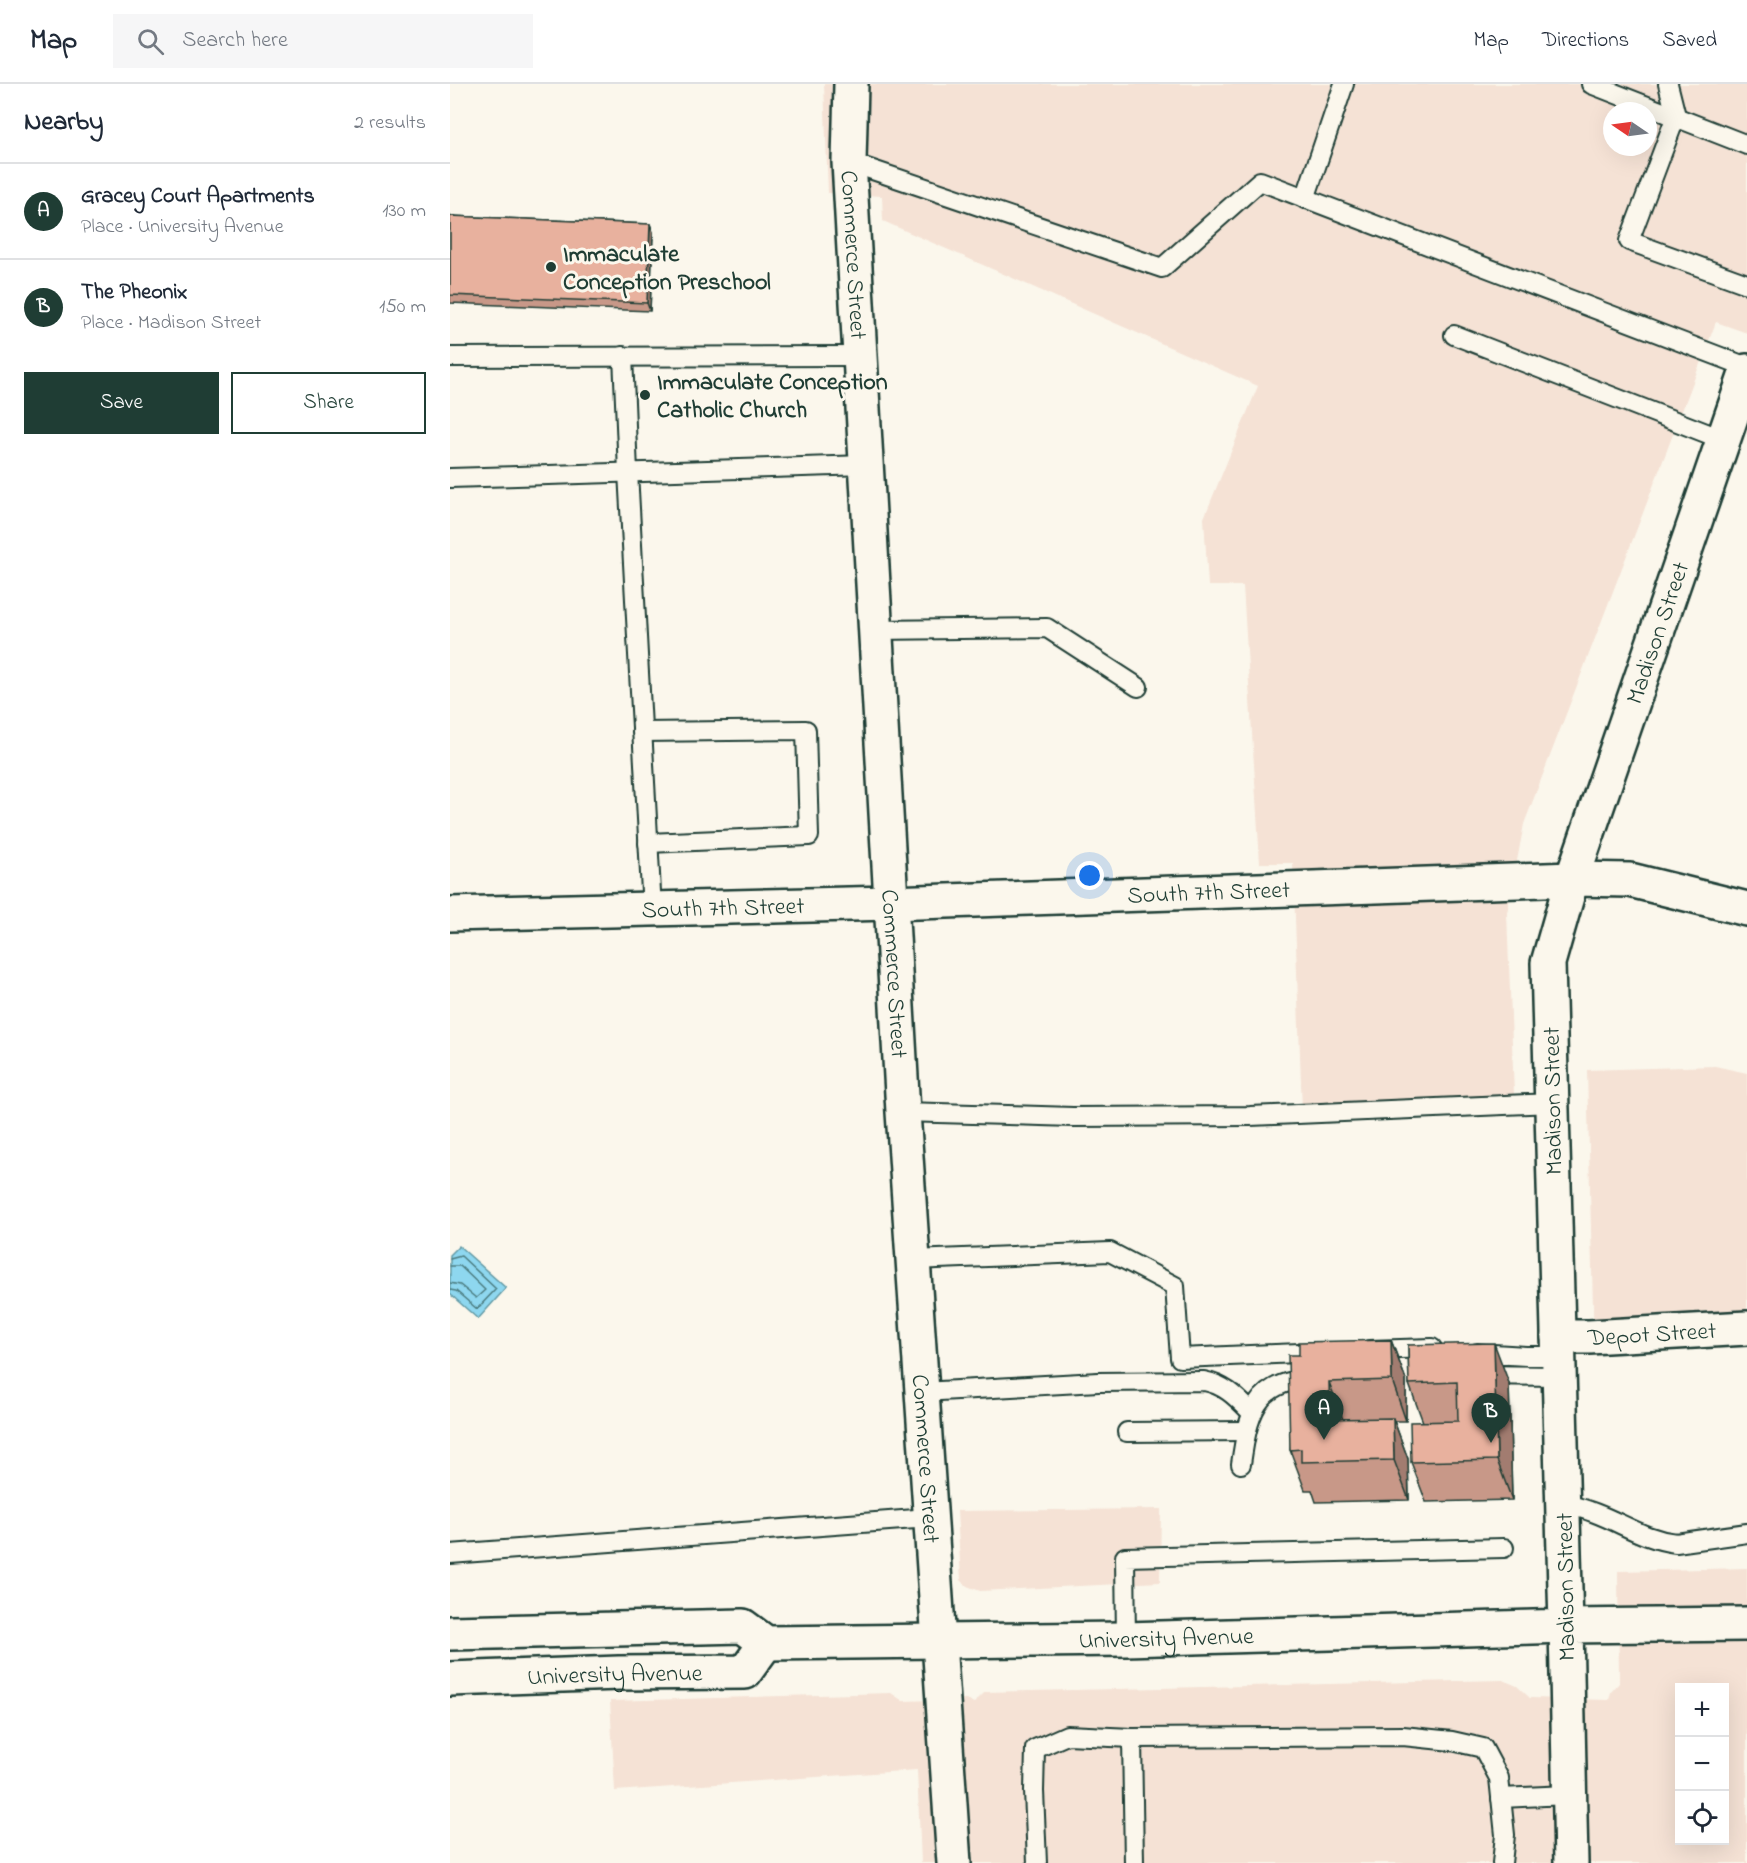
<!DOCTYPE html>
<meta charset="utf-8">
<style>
body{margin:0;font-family:"Indie Flower",sans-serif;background:#f6f6f7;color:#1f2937}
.controls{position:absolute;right:18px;bottom:18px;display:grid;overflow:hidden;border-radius:0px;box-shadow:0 6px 24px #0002}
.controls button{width:54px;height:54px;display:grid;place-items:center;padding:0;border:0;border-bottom:2px solid #e0e1e3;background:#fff;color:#1f2937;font:30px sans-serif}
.compass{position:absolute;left:1153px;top:18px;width:54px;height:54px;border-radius:50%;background:#fff;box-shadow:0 6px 24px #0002;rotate:283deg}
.you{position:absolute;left:640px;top:792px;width:21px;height:21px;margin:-15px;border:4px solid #fff;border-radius:50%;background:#1a73e8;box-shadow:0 0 0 9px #1a73e833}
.badge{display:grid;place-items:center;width:39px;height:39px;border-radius:50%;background:#1f3d34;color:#fff;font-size:20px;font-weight:700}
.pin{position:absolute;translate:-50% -50px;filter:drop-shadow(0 2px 3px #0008)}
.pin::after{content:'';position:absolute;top:32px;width:21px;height:18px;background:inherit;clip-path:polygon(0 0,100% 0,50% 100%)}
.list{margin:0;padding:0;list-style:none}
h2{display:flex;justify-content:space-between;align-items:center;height:78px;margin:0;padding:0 24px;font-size:26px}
h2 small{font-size:20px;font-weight:400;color:#747a83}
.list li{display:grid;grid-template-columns:39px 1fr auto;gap:18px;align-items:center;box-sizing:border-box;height:96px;padding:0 24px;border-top:2px solid #e0e1e3}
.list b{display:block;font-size:22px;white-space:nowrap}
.list p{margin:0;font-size:20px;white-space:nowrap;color:#747a83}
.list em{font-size:20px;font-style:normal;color:#747a83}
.actions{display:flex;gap:12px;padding:18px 24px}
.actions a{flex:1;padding:14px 0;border:2px solid #1f3d34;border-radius:0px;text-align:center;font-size:21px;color:#1f3d34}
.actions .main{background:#1f3d34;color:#fff}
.icon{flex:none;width:33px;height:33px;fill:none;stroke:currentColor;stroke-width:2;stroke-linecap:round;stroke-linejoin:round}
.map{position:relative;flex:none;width:1297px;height:1779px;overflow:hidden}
header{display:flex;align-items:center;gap:36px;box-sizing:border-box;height:84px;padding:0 30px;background:#fff;border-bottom:2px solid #e0e1e3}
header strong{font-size:28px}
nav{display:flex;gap:33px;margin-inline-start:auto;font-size:21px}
.search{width:420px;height:54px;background:#f6f6f7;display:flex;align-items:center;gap:15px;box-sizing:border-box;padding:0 21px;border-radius:0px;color:#747a83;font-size:22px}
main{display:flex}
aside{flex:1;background:#fff}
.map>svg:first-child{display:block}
</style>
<header>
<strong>Map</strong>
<div class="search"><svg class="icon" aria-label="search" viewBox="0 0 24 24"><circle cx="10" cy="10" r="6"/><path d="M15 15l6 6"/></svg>Search here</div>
<nav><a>Map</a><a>Directions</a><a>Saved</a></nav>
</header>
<main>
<aside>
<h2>Nearby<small>2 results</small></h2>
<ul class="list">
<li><span class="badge">A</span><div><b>Gracey Court Apartments</b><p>Place · University Avenue</p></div><em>130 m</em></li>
<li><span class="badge">B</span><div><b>The Pheonix</b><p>Place · Madison Street</p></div><em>150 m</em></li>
</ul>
<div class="actions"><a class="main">Save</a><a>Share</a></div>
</aside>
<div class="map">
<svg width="1297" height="1779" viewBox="0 0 1297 1779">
<rect width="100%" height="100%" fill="#fbf7ec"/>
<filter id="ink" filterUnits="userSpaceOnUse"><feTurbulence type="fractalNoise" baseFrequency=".0167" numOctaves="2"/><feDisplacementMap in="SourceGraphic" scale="12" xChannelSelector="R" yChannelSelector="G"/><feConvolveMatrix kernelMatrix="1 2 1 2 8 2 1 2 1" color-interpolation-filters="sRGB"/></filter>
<g filter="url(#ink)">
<g fill="#f5e2d5" fill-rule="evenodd">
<path d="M374,0H1297V249L1266,238L1074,740L1057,829L1064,1010L852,1026L843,779H810L793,502H758L754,434L808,302L433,137L432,112L378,109ZM1162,27H1198V63H1162Z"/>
<polygon points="1265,982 1297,989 1297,1257 1144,1264 1137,986"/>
<polygon points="711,1425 710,1498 530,1507 517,1502 511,1496 507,1427"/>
<path d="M1297,1484V1779H471L467,1686L165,1707L160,1617L441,1609L453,1617L516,1615L524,1619L535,1608L1053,1596L1067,1602L1080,1614L1159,1616L1161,1608L1169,1599L1168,1487ZM1230,1604H1274V1756H1230Z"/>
</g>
<polygon fill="#8ed7ef" stroke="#6299a4" stroke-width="1.5" points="9,1162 56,1204 28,1235 0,1210 0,1171"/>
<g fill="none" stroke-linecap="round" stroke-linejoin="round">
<g stroke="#4b7b7f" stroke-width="1.5">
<polyline points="0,1175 11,1172 46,1205 27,1225 6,1207 0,1206"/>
<polyline points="0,1182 10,1182 35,1206 26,1214 10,1201 0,1199"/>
</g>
<defs>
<g id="service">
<polyline points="1141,0 1297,61"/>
<polyline points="1218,0 1226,32 1179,157 1297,200"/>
<polyline points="399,78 712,184 810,97 1297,283"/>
<polyline points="855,115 894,0"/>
<polyline points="1004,251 1274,356"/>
<polyline points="173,272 178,388 202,826"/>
<polyline points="0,273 410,272"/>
<polyline points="0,394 416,381"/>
<polyline points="425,546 597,544 688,603"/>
<polyline points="192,648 356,646 359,752 198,759"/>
<polyline points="453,1028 623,1033 800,1032 1102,1019"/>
<polyline points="463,1176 660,1168 725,1202 730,1274 874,1268"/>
<polyline points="919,1266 982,1264"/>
<polyline points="1027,1269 1076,1272 1109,1272"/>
<polyline points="1032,1291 1109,1292"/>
<path d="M472,1308L648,1298L754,1297C775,1301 786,1313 801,1328"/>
<polyline points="677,1348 795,1347"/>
<path d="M791,1380C798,1332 804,1297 861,1295"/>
<path d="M1113,1419C1124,1422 1135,1425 1145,1429C1174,1440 1194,1455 1226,1459L1297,1449"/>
<polyline points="0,1470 479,1434"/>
<polyline points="676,1555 675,1473 1054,1464"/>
<polyline points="682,1654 684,1779"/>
<polyline points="1051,1714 1118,1711"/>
<polyline points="587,1779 584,1707 585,1665 617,1651 682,1654 953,1652 1002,1657 1033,1664 1049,1694 1055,1751 1052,1779"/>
</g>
<g id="minor">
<path id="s1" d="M0,830L440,819L1122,795L1180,796L1297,825"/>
<path id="s2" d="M1108,1253H1139L1297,1244"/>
</g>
<g id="tertiary">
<path id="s3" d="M401,0L399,78L453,1028L504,1779"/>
</g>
<polyline id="secondary" points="1121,1779 1116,1542 1297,1540"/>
<g id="primary">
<path id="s4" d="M0,1549L293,1542L316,1559L676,1555L1116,1542L1098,879L1122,795L1297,287"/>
<path id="s5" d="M0,1595L169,1589L295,1588L316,1559"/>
</g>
</defs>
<use href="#service" stroke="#1f3d34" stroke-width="22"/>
<use href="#minor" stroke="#1f3d34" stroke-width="38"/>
<use href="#tertiary" stroke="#1f3d34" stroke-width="38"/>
<use href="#secondary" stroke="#1f3d34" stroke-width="38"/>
<use href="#primary" stroke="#1f3d34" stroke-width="38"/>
<use href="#service" stroke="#fbf7ec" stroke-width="18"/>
<use href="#minor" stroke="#fbf7ec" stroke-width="33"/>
<use href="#tertiary" stroke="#fbf7ec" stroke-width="33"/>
<use href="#secondary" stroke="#fbf7ec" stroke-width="33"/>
<use href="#primary" stroke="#fbf7ec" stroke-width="33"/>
</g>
<g fill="#c89888" stroke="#1f3d34" stroke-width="1.5">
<polygon points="0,132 200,140 203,148 200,227 0,219"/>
<polygon points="941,1256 956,1296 956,1337 944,1337 958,1375 959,1416 866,1418 862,1406 855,1406 840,1366 849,1271"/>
<polygon points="958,1261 1059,1299 1062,1416 976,1418 961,1378 973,1338 959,1300"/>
</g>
<g fill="#a27c6f" stroke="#1f3d34" stroke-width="1.5">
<polygon points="200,140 203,148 200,227 197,219"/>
<polygon points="941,1256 956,1296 956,1337 942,1296"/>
<polygon points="1044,1259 1059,1299 1062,1416 1047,1376"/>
<polygon points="879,1298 894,1338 880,1335"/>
<polygon points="943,1334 958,1375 959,1416 944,1376"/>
</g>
<g fill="#e8b19e" stroke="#1f3d34" stroke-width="1.5">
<polygon points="0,132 200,140 197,219 0,211"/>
<polygon points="941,1256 942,1296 879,1298 880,1335 943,1334 944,1376 851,1378 851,1365 840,1366 838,1271 849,1271 849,1258"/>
<polygon points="1044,1259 1047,1376 961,1378 960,1338 1008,1337 1007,1298 959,1300 958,1261"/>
</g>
</g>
<g fill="#1f3d34" stroke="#fbf7ec" stroke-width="2">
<circle cx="101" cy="183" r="6"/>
<circle cx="195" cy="311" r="6"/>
</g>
<g text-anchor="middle" stroke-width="6" stroke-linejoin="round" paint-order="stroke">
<g font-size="24" font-weight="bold" fill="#1f3d34" stroke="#fbf7ec" text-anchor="start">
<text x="113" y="177">Immaculate<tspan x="113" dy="28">Conception Preschool</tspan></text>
<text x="207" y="305">Immaculate Conception<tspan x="207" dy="28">Catholic Church</tspan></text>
</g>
<g font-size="24" fill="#1f3d34" stroke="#fbf7ec">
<text dy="8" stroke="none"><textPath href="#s3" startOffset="171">Commerce Street</textPath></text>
<text dy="8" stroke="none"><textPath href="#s4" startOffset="2133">Madison Street</textPath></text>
<text dy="8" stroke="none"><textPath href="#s1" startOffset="759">South 7th Street</textPath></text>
<text dy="8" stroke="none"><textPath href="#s1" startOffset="273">South 7th Street</textPath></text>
<text dy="8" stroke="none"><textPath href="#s3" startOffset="891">Commerce Street</textPath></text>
<text transform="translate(1102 1017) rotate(-91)" y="8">Madison Street</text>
<text dy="8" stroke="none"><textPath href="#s2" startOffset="94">Depot Street</textPath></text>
<text dy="8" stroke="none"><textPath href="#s3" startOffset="1377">Commerce Street</textPath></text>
<text transform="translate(1115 1503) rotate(-91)" y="8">Madison Street</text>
<text dy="8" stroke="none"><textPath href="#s4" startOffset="722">University Avenue</textPath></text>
<text dy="8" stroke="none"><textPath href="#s5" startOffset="165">University Avenue</textPath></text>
</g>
</g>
</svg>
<div class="controls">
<button>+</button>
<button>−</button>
<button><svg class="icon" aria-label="locate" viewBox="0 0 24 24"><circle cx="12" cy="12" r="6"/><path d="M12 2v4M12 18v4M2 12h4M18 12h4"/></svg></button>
</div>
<svg class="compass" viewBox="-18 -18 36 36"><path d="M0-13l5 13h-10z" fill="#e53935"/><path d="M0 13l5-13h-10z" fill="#747a83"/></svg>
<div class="you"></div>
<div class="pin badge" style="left:874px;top:1356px">A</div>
<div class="pin badge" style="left:1041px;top:1359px">B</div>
</div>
</main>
